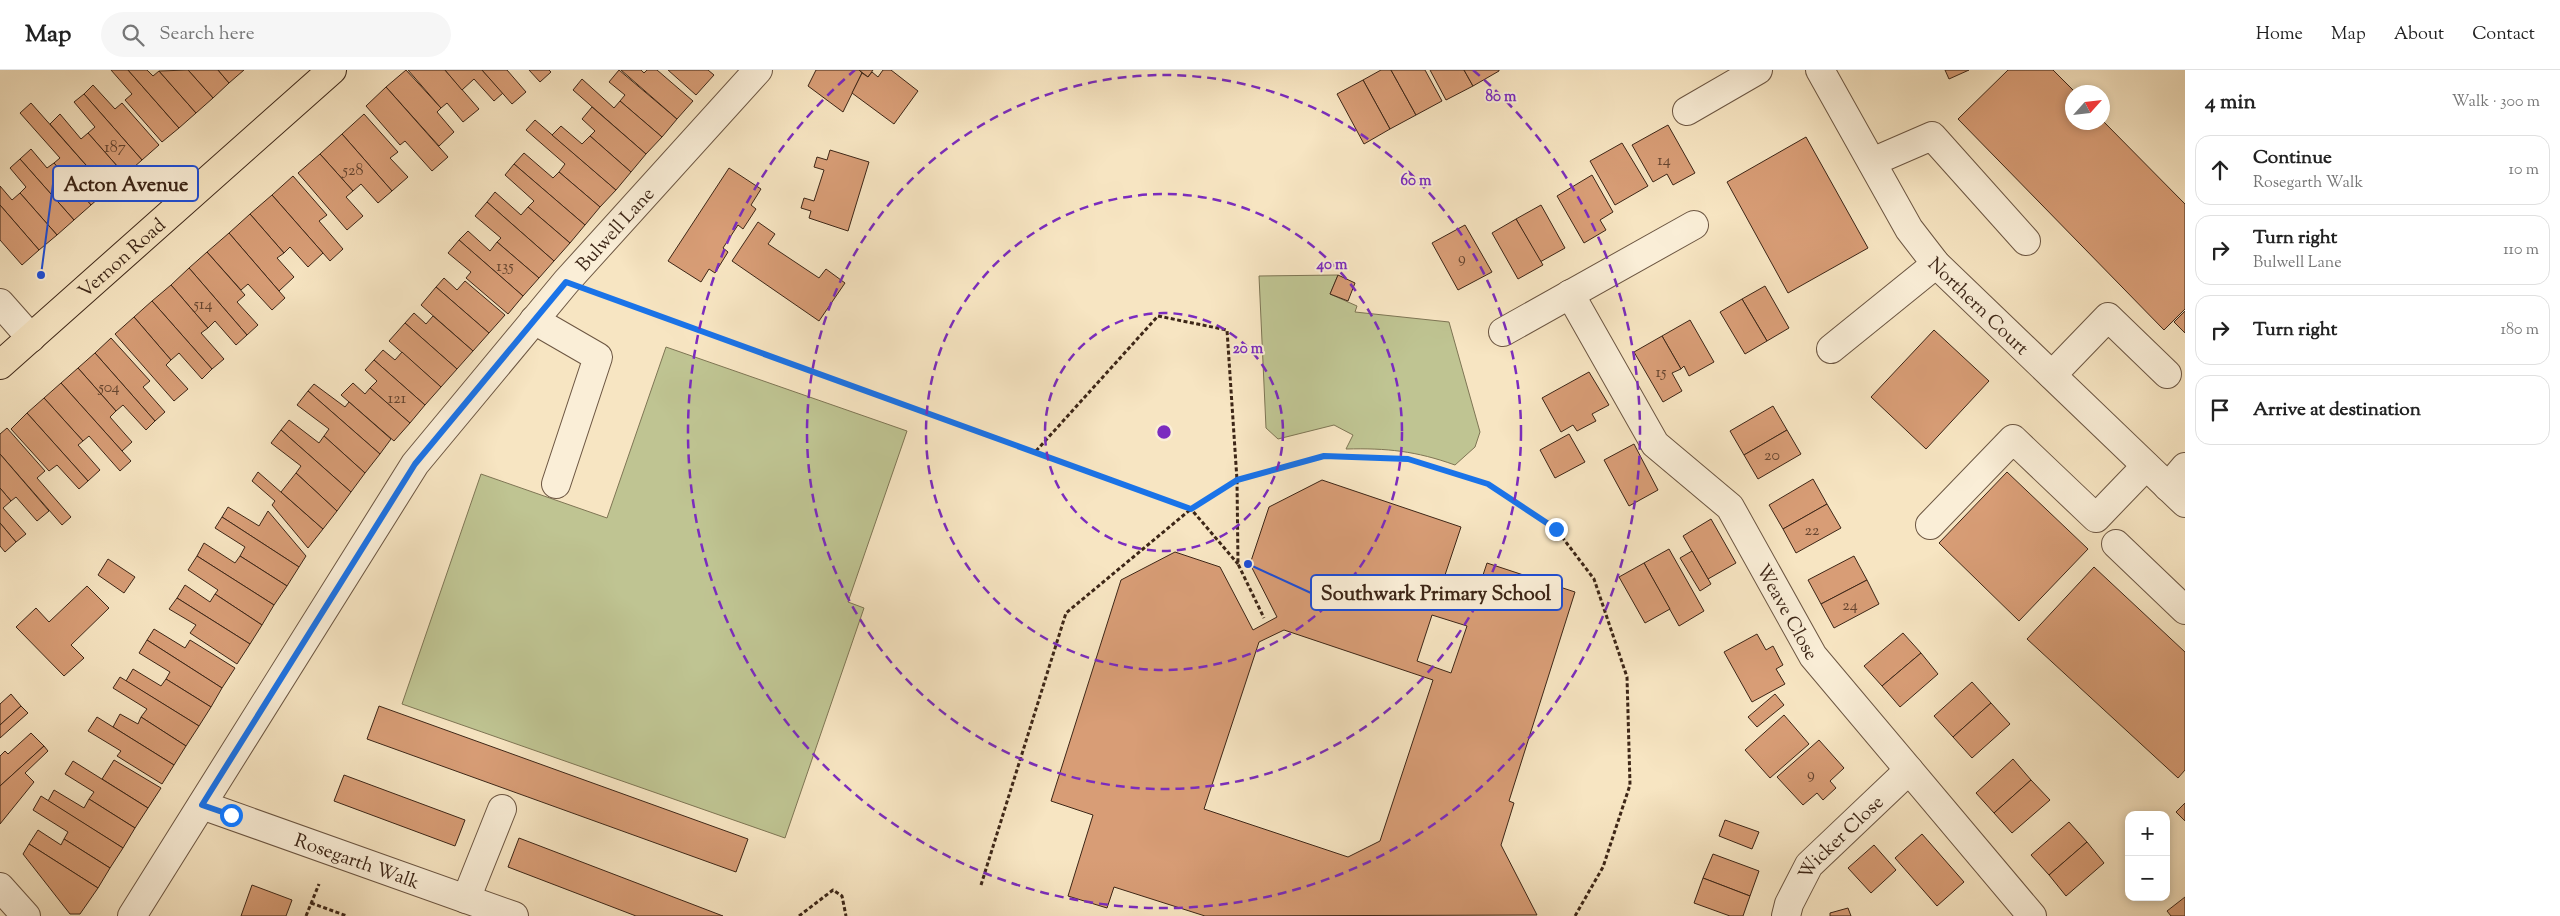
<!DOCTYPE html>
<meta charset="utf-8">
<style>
body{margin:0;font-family:"Sorts Mill Goudy",serif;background:#f6f6f6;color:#222}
.controls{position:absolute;right:15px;bottom:15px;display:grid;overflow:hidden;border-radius:10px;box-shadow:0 2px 8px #0003}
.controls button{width:45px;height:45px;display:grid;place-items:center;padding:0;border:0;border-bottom:1px solid #e0e0e0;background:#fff;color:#222;font:25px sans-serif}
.compass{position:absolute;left:2065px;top:15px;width:45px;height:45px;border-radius:50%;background:#fff;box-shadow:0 2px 8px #0003;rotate:63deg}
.stop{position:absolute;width:15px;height:15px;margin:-11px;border:4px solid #1a73e8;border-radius:50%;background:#fff}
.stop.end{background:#1a73e8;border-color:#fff;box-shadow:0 1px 5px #0008}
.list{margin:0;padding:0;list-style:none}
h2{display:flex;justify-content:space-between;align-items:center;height:65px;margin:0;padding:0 20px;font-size:21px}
h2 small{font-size:16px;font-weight:400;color:#767676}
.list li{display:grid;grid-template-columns:32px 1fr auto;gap:15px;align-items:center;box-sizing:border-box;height:70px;margin:0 10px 10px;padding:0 10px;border:1px solid #e0e0e0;border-radius:15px}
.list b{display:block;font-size:19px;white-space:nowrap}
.list p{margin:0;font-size:16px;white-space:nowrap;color:#767676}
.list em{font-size:16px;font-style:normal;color:#767676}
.icon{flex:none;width:28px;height:28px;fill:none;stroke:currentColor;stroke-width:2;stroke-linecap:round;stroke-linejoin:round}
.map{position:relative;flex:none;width:2185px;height:846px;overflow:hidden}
header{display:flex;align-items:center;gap:30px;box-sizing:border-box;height:70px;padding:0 25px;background:#fff;border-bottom:1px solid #e0e0e0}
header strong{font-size:24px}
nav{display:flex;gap:28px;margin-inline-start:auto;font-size:18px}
.search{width:350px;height:45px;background:#f6f6f6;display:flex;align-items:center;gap:12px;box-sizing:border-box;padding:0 18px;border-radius:28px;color:#767676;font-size:19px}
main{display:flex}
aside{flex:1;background:#fff}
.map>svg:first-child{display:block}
</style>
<header>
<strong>Map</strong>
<div class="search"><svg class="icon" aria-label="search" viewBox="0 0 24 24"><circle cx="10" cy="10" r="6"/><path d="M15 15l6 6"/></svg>Search here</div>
<nav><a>Home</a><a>Map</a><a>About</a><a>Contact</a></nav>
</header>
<main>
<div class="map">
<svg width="2185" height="846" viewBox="0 0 2185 846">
<rect width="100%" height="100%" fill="#f7e5c2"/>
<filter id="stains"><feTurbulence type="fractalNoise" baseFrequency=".004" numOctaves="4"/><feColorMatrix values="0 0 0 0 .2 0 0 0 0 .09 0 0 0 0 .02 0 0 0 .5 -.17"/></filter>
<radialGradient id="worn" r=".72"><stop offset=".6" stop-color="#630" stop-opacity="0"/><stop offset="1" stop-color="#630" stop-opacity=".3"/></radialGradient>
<g fill="#bfc492" stroke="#7e7554">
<path d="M1338,205L1330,224L1357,236L1355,242L1449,252L1480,362L1475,377L1455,395C1416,381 1387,378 1346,379L1353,365L1334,355L1278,369L1266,358L1259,206Z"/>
<polygon points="666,277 907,361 848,532 864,538 785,768 402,634 481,404 607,448"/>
</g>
<g fill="#d89d76" stroke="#3d2617" fill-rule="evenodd">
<polygon points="111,0 128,0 179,58 162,72 125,30 132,24"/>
<polygon points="128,0 147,0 153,6 159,1 196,43 179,58"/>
<polygon points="188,0 218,0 229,13 213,28"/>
<polygon points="188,0 213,28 196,43 159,1"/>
<polygon points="218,0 244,0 229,13"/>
<polygon points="406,0 441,38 437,42 454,62 439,76 386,17"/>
<polygon points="408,0 445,0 479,39 463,52 447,33 441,38"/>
<polygon points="445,0 482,0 503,23 494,31 474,9 462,20"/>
<polygon points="482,0 507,0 526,22 512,34"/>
<polygon points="529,0 549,0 551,2 540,12"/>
<polygon points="619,0 677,49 662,67 620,31 625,25 609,12"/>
<polygon points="621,0 641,0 644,3 647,0 657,0 693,31 677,49"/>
<polygon points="668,0 708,0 714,5 696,25"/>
<polygon points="816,0 859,0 862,3 843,42 808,16"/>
<polygon points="859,0 873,0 868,7"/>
<polygon points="883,0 891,0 918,21 894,54 852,23 862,3 868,7 872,2 878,7"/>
<polygon points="1381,0 1391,0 1416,45 1390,59 1363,10"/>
<polygon points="1391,0 1425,0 1442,31 1416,45"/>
<polygon points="1430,0 1464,0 1473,16 1446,30"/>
<polygon points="1464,0 1499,0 1499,1 1473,16"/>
<polygon points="1945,0 1969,0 1949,9"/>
<polygon points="2008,0 2053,0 2075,22 2072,22 2072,52 2102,52 2102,50 2185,134 2185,239 2164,260 1958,49"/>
<polygon points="582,9 614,38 620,31 662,67 646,84 573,20"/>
<polygon points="1363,10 1390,59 1364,74 1337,24"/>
<polygon points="93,15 115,39 122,33 159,75 142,90 84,24"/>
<polygon points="386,17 448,87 432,101 405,71 400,75 366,36"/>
<polygon points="84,24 142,90 125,105 88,63 95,57 74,32"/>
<polygon points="31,33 108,120 91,135 54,93 60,88 20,43"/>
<polygon points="592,37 646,84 631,102 590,66 595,61 582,49"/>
<polygon points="60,44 81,69 88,63 125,105 108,120 50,54"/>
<polygon points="364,44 398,82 390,88 408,107 392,121 342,64"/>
<polygon points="535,50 616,120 600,137 559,102 565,94 526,60"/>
<polygon points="1668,55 1695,103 1673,115 1667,104 1653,112 1632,75"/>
<polygon points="561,56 582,74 590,66 631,102 616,120 552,65"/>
<polygon points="342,64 392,121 378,133 361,114 353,121 320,84"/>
<polygon points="1806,67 1868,178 1788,223 1727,112"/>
<polygon points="1622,73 1648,116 1615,135 1590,91"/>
<polygon points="31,79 47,98 54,93 91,135 74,150 20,89"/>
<polygon points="830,80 869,92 848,161 809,148 811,141 801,138 804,128 814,131 824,100 814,97 817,87 827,90"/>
<polygon points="524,83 553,108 559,102 600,137 585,155 514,94"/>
<polygon points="320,84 353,121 346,127 363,146 347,160 298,103"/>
<polygon points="20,89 74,150 57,165 20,123 26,117 10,98"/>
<polygon points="514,94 585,155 570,173 528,137 534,131 505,105"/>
<polygon points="729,98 761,119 751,135 756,139 743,159 738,155 723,178 728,182 715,203 709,199 701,212 668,191"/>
<polygon points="1592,105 1613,142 1600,150 1606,160 1584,173 1557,126"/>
<polygon points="293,106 327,145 319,151 343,179 330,191 272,125"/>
<polygon points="0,116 12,130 20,123 57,165 39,180 0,135"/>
<polygon points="495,122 521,145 528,137 570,173 554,191 487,132"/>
<polygon points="272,125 323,183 308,197 290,177 284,183 250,144"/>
<polygon points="487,132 554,191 539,208 497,172 501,168 475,146"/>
<polygon points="0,135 39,180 22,195 0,170"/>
<polygon points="1541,135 1565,178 1540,192 1516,149"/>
<polygon points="250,144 284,183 277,188 294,207 279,221 229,163"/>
<polygon points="1516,149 1543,195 1518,209 1492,163"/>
<polygon points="758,152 775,164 768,174 819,208 826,199 845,213 819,251 732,191"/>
<polygon points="1465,155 1492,202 1458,220 1432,173"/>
<polygon points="468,161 490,181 497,172 539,208 523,226 459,170"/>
<polygon points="229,163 285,228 272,240 248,214 241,220 207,182"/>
<polygon points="459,170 523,226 508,244 466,208 471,202 448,183"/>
<polygon points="207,182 245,225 237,232 258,255 247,265 189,198"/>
<polygon points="189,198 247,265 236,275 215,251 208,258 171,215"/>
<polygon points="1338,205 1355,213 1348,231 1330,224"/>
<polygon points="444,208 457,220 465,211 505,245 489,263 436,217"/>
<polygon points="171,215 208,258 201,263 224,289 212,299 152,231"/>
<polygon points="1765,216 1789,258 1767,271 1742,229"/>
<polygon points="436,217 489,263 473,281 421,235"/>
<polygon points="1742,229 1767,271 1745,284 1720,242"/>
<polygon points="152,231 212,299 202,309 179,283 171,290 134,247"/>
<polygon points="2185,241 2185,263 2174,252"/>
<polygon points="414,243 426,254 433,246 473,281 457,299 405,253"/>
<polygon points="134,247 171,290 166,295 188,319 174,331 115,264"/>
<polygon points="1690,250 1714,292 1689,306 1684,296 1681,299 1662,266"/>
<polygon points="405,253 457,299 441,317 389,271"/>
<polygon points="1934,260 1989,311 1926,379 1871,327"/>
<polygon points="1662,266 1681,299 1672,303 1682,321 1663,332 1634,282"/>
<polygon points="111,268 150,311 143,317 165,342 155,351 95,283"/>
<polygon points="383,280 395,290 402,282 441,317 425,335 374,290"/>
<polygon points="95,283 155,351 146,360 123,335 116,341 78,298"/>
<polygon points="374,290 425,335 410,353 370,318 377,311 365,300"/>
<polygon points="78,298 116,341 110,347 132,372 122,381 61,313"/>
<polygon points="1589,302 1609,335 1592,344 1596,351 1577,361 1573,355 1561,362 1542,328"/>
<polygon points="61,313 131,391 120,401 89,366 83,371 44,328"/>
<polygon points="353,313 365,324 370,318 410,353 394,371 341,325"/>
<polygon points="314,314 345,337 349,332 391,369 380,384 308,321"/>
<polygon points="308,321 380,384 365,403 324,366 329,359 297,335"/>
<polygon points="44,328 83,371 78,375 100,400 88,411 27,343"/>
<polygon points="1773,336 1787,360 1744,385 1730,361"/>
<polygon points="27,343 88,411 79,419 57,395 49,401 11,359"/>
<polygon points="289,350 319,373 324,366 365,403 351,422 281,360"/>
<polygon points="7,358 45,401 37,408 71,447 62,455 0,384 0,364"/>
<polygon points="281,360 351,422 337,441 296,403 301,396 271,373"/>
<polygon points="1787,360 1801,384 1758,409 1744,385"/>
<polygon points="1569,364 1585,392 1555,408 1540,380"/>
<polygon points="1634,374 1658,420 1629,436 1604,390"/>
<polygon points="0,384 49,441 37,451 16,427 11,431 0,418"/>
<polygon points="258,402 323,459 308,478 272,435 275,431 252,411"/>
<polygon points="2007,402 2088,479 2019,551 1939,473"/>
<polygon points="296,403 337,441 323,459 281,422"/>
<polygon points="1813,409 1827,434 1783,459 1769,435"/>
<path d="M1322,410L1461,457L1445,505L1479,517L1487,493L1575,522L1509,731L1514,733L1501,775L1537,845L1205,846L1114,817L1107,838L1068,826L1093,745L1051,731L1121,510L1175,482L1220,497L1253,560L1277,547L1250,494L1269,437ZM1432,545L1467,556L1451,603L1417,591ZM1284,560L1433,610L1380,771L1348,787L1204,739L1259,572Z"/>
<polygon points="0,418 11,431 3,438 26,464 16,472 0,453"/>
<polygon points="1827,434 1841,458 1796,483 1783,459"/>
<polygon points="228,437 259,456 268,441 306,486 299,497 222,447"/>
<polygon points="222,447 299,497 287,516 240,486 245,477 215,458"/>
<polygon points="1711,449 1736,493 1708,509 1683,466"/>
<polygon points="0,453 16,472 5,482 0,476"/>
<polygon points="204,473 235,493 240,486 287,516 274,535 197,486"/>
<polygon points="1669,479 1704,541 1679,556 1644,493"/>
<polygon points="1692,481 1711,514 1700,521 1680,488"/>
<polygon points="197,486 274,535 262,555 215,524 218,520 188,500"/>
<polygon points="1854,486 1867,510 1821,534 1808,510"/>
<polygon points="108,489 135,507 124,523 98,505"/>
<polygon points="1644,493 1670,539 1645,553 1619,507"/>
<polygon points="2094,497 2185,582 2185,700 2178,708 2027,569"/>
<polygon points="1867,510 1879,534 1834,558 1821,534"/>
<polygon points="185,515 210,532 215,524 262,555 250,574 177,528"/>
<polygon points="87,516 109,538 71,575 84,588 64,606 16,557 36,538 49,552"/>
<polygon points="177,528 250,574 237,594 190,563 196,555 169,539"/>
<polygon points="154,559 185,578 190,570 235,598 222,618 147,570"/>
<polygon points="1903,563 1921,583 1882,616 1864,596"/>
<polygon points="1757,564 1766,580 1773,576 1783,595 1776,599 1785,614 1752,632 1724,582"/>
<polygon points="147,570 222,618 211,637 166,609 170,602 139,583"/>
<polygon points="1921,583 1938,604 1900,637 1882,616"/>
<polygon points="133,599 161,616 166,609 211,637 199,656 126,611"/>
<polygon points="120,607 199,656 186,676 141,647 147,639 113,618"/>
<polygon points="1972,612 1991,633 1953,667 1934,646"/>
<polygon points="11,624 21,636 0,655 0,634"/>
<polygon points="1775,624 1784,635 1757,657 1748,647"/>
<polygon points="1991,633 2010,654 1972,688 1953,667"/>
<polygon points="21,636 28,643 0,668 0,655"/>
<polygon points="379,636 748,769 736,802 367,669"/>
<polygon points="120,644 138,654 141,647 186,676 174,695 113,657"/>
<polygon points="1784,645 1809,674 1770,708 1745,680"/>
<polygon points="97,647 174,695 162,714 117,686 121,681 88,661"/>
<polygon points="31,663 44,676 0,716 0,686 5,681 8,684"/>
<polygon points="1819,670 1844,698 1830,711 1836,718 1823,730 1817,723 1803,735 1777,707"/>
<polygon points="44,676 48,681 25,703 34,712 0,754 0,716"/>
<polygon points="2013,689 2031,710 1994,743 1976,723"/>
<polygon points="114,690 161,718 148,738 102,709"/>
<polygon points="73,691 148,738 135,758 89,729 94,722 65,704"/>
<polygon points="344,705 465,750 455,776 334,731"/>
<polygon points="2031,710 2050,730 2012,763 1994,743"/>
<polygon points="54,720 84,738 89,729 135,758 123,778 48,731"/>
<polygon points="41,726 123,778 110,798 64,769 68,762 33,740"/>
<polygon points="2185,733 2185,751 2176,742"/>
<polygon points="1725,750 1759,762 1752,779 1719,766"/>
<polygon points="2069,752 2087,772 2049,805 2031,785"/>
<polygon points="38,760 61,775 64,769 110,798 98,818 29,774"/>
<polygon points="1922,764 1964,812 1937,836 1895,788"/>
<polygon points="519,768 723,846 636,846 508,797"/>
<polygon points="2087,772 2104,793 2066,826 2049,805"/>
<polygon points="29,774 98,818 80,844 70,844 23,784"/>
<polygon points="1874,775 1896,800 1871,823 1848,798"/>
<polygon points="1713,784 1759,801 1750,826 1703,808"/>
<polygon points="1703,808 1750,826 1743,846 1730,846 1694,833"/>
<polygon points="252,815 292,830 286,846 241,846"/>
<polygon points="2185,827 2185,846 2171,846 2167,841"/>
<polygon points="1848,838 1851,846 1830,846 1830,843"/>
</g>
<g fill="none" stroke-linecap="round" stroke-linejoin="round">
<defs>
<g id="minor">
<path id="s1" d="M1820,0L1909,159L1936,194L2185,433"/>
<polyline points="1687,41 1758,0"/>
<polyline points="1872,92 1932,66 2026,171"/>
<path id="s2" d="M1570,224L1655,374L1730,437L1813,586L2032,846"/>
<polyline points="0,233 31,268"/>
<polyline points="534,250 598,287 556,414"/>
<polyline points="1503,262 1694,155"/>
<polyline points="1831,279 1936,194"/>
<polyline points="2052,305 2108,247 2167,304"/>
<polyline points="2168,417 2185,397"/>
<polyline points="1930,455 2013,369 2096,448 2146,396"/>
<polyline points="2116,474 2185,540"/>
<path id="s3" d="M202,735L514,846"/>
<polyline points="0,817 26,846"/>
<polyline points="466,829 502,739"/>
<path id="s4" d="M132,846L415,394L566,212L758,0"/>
<path id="s5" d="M1786,846L1789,834L1809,795L1909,700"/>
</g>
<g id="major">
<path id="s6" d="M0,295L332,0"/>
</g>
</defs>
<use href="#minor" stroke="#6c5642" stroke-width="30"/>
<use href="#major" stroke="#3d2617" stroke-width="30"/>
<g stroke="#3d2617" stroke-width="3" stroke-dasharray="4 2.5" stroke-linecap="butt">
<polyline points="602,225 1191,439 1238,494"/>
<polyline points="1036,381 1158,246 1227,260 1237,410 1238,494 1264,548"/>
<polyline points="981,815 1066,543 1191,439 1237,410 1324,386 1408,389 1488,414 1556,459 1594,509 1627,607 1630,715 1603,797 1575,846"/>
<polyline points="311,833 347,846"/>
<polyline points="306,846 319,814"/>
<polyline points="799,846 833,820 842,826 846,846"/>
</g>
<use href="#minor" stroke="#faeed7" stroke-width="28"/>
<use href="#major" stroke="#f7e5c2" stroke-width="28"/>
</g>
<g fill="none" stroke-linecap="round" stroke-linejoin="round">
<polyline stroke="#1a73e8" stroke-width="6" points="231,745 202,735 415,394 566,212 1191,439 1237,410 1324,386 1408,389 1488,414 1556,459"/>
</g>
<g fill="none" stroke="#7b2cbf" stroke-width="2.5" stroke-dasharray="9 6">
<circle cx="1164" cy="362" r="119"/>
<circle cx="1164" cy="362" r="238"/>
<circle cx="1164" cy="362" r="357"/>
<path d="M1473 0A476 476 0 1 1 855 0"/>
</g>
<g text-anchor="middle" stroke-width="4" stroke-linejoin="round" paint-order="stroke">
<g font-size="16" fill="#64442f">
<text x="115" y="82">187</text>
<text x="1664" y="95">14</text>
<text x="353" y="105">528</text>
<text x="1462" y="193">9</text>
<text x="505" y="201">135</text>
<text x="203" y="239">514</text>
<text x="1661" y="307">15</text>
<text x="109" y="322">504</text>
<text x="397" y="333">121</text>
<text x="1772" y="390">20</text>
<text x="1812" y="465">22</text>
<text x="1850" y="540">24</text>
<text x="1811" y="709">9</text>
</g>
<g font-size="19" fill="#3d2617" stroke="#faeed7">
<text dy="7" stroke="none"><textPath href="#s4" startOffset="842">Bulwell Lane</textPath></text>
<text dy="7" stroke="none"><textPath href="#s6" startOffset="162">Vernon Road</textPath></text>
<text dy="7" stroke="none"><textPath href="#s1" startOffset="286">Northern Court</textPath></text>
<text dy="7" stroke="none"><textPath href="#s2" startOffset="390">Weave Close</textPath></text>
<text dy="7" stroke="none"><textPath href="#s5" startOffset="98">Wicker Close</textPath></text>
<text dy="7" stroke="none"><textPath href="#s3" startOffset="165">Rosegarth Walk</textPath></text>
</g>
</g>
<circle cx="1164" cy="362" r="8" fill="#7b2cbf" stroke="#faeed7" stroke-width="2.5"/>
<g font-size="15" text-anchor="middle" font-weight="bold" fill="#7b2cbf" stroke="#faeed7" stroke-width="4" stroke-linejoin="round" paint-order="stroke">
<text x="1501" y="31">80 m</text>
<text x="1416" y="115">60 m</text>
<text x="1332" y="199">40 m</text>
<text x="1248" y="283">20 m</text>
</g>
<path fill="none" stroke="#1d4ed8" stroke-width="2" d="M41 205L53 114M1248 494L1311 523"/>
<g fill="#1d4ed8" stroke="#faeed7" stroke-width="2">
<circle cx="41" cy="205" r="5"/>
<circle cx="1248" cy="494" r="5"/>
</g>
<g fill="#faeed7" stroke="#1d4ed8" stroke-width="2">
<rect x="53" y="96" width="145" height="35" rx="5"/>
<rect x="1311" y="505" width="251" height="35" rx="5"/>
</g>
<g font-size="20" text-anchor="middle" font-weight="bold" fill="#3d2617">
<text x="126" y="121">Acton Avenue</text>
<text x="1436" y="530">Southwark Primary School</text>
</g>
<rect width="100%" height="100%" filter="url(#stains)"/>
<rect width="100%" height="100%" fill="url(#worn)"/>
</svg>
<div class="controls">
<button>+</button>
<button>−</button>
</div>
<svg class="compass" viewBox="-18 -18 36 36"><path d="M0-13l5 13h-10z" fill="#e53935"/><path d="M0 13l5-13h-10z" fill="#767676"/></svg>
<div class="stop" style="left:231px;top:745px"></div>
<div class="stop end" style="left:1556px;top:459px"></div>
</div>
<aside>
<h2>4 min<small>Walk · 300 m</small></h2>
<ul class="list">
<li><svg class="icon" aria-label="ahead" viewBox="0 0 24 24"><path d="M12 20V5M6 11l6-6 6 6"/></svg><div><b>Continue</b><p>Rosegarth Walk</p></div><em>10 m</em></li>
<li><svg class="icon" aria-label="right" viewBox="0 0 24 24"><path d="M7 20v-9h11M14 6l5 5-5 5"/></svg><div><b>Turn right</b><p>Bulwell Lane</p></div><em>110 m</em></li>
<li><svg class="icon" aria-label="right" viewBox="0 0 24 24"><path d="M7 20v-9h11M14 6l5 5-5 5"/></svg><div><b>Turn right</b></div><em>180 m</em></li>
<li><svg class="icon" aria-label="arrive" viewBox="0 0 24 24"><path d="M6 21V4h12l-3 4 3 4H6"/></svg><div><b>Arrive at destination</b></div></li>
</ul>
</aside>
</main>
